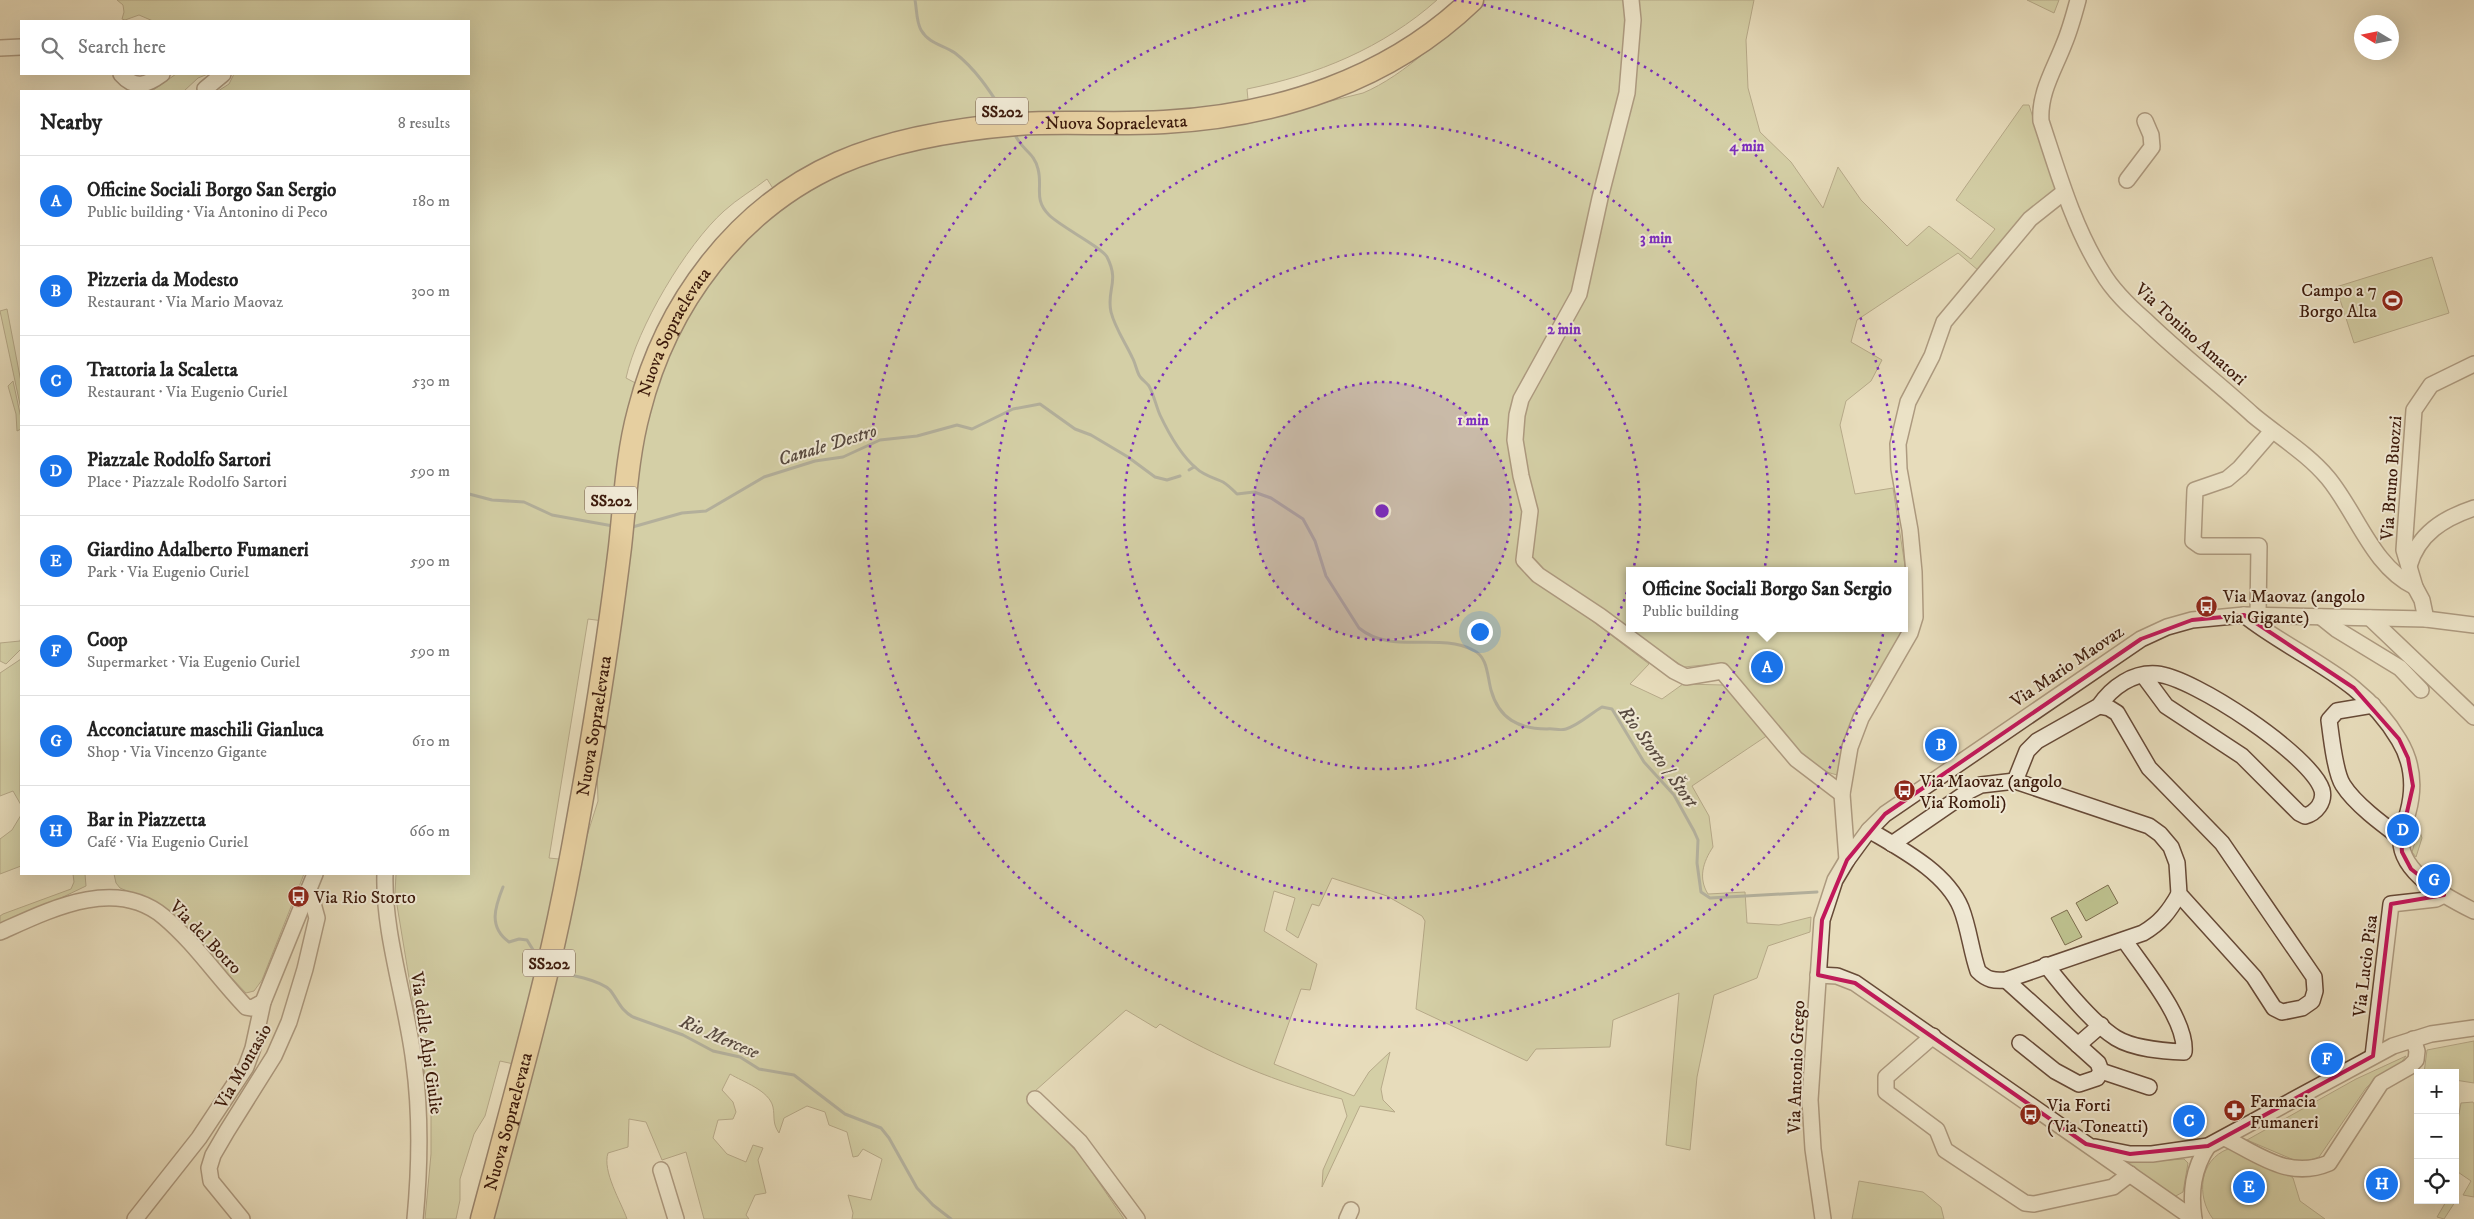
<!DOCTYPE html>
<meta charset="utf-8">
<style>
body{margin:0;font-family:"IM FELL DW Pica",serif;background:#f6f6f6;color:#222}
.controls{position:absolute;right:15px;bottom:15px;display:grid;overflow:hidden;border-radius:0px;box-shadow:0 5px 20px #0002}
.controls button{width:45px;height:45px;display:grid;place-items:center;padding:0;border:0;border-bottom:1px solid #e0e0e0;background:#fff;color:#222;font:25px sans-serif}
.compass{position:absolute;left:2354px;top:15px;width:45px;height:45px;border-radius:50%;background:#fff;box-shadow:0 5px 20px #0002;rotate:280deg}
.you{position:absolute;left:1479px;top:631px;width:18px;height:18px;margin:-12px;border:4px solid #fff;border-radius:50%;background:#1a73e8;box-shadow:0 0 0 8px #1a73e833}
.badge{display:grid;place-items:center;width:32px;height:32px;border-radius:50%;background:#1a73e8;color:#fff;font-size:16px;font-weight:700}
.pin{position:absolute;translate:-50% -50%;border:2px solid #fff;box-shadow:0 1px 5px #0006}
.popup{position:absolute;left:1626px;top:567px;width:282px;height:65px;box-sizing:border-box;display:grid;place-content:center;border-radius:0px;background:#fff;filter:drop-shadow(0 1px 4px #0005);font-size:16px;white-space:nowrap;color:#767676}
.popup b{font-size:19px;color:#222}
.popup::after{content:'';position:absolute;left:50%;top:100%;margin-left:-10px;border:10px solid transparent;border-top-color:#fff}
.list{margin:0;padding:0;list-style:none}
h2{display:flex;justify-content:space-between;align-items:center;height:65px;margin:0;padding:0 20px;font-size:21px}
h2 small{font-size:16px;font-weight:400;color:#767676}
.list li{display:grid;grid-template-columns:32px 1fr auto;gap:15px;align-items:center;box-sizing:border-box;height:90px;padding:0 20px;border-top:1px solid #e0e0e0}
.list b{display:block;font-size:19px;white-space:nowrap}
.list p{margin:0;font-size:16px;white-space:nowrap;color:#767676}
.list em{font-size:16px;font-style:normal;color:#767676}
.icon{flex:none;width:28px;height:28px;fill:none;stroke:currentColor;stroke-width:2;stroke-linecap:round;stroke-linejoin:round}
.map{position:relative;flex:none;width:2474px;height:1219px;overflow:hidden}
.search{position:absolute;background:#fff;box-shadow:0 5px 20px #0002;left:20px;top:20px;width:450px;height:55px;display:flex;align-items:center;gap:12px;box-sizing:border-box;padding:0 18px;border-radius:0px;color:#767676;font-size:19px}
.panel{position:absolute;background:#fff;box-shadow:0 5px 20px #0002;left:20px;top:90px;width:450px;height:785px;border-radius:0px}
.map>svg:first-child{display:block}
</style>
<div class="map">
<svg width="2474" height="1219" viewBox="0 0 2474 1219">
<rect width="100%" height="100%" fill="#e7dcbb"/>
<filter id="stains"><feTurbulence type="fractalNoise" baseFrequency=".004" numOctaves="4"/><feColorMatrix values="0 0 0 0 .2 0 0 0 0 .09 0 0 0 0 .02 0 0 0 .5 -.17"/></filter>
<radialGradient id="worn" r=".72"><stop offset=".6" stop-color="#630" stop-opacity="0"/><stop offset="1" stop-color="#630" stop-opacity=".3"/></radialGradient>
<g fill="#bcbf8c" stroke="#7c6c4c" fill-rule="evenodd">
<path d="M117,0H1437C1383,48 1317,75 1247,89L1250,121L1363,93C1404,76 1450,31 1482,0H1626L1620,105L1573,295L1512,407L1508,435L1523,515L1517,555L1529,573L1649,664L1630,684L1662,699L1683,684L1723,685L1768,735L1692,786L1709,816L1713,847C1703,862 1698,878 1708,894L1745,892L1747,923L1779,925L1811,917L1810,932L1768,946L1757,978L1714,995L1697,1077L1690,1150L1666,1145L1679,993L1613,1020L1610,1047L1536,1049L1527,1061L1416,1009L1425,921L1422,916L1387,896L1332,878L1319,906L1312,904L1298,938L1286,930L1295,898L1274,891L1264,931L1317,964L1310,990L1301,989L1274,1064L1354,1096L1369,1072L1390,1052L1381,1089L1383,1100L1395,1112L1360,1106L1322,1187L1323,1170L1347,1116L1342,1099C1279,1084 1216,1057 1160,1024L1156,1028L1126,1010L1026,1099L1080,1155L1124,1219H852L853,1213L848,1195L871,1200L882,1159L863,1149L858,1156L853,1157L847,1132L829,1125L825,1112L807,1106L784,1118L779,1133C772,1123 775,1117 773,1107C769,1090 743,1082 730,1074L722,1090L733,1102L736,1112L733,1119L718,1120L713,1138L727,1154L746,1162L753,1145L763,1148L758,1160L766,1193L755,1195L746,1215L749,1219H704L686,1152L662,1160L646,1122L629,1119L628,1147L608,1153C602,1171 621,1202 627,1219H490L532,1068L500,1061L485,1116L474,1134L460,1179V1200L456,1219H425L431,1154V1111L395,893L396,874H469V91H218L229,84L234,74H469V21H153L139,15L125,20L122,19L124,12L123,5ZM767,179L779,198L700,292L645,388L626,378C637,328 686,245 724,211C737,199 753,190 767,179ZM588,619L619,623L597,768L598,801L579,861L549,858Z"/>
<path d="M1636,0H1754L1746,40L1748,88L1760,132L1791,162L1823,208L1838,167L1861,200L1907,246L1929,226L1971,259L1995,229L1956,200L2023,105H2029L2056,190L1979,271L1958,253L1857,320L1851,342L1882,360L1871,381L1846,401L1840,425L1855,494L1893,488L1905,566V622L1904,571H1630V628H1903C1897,646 1886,659 1877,675C1859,708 1846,738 1837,775C1788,764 1753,701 1723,663L1684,667L1540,571L1530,555L1520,430L1525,404L1590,271Z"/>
<polygon points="2027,0 2059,0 2054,13"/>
<polygon points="176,74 208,74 198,78 184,91 152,91"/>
<polygon points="2432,257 2449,313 2354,343 2336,287"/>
<polygon points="7,309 21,382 21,409 0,311"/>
<polygon points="13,381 21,418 21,429 17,431 16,414 8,386"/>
<polygon points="21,637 21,649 6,664 0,661 0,643 20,641"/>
<polygon points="21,659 20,791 21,805 13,791 0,796 0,673"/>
<polygon points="21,815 21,866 0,874 0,839 12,830"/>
<polygon points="2419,828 2422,838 2416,857 2412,852"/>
<polygon points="73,874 85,874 86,886 15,920 0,924 0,916 3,914 71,889 74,882"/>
<polygon points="114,874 304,874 262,980 254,991 246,993 175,918 160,905 120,888 116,883"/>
<polygon points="2108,885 2118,903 2086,921 2076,903"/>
<polygon points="2067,910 2082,937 2065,945 2051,918"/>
<polygon points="2474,1041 2474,1083 2455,1080 2455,1073 2424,1073 2427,1050"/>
<polygon points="2406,1056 2400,1064 2381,1074 2366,1088 2319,1157 2301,1163 2247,1140 2356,1079"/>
<polygon points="2473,1102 2474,1104 2474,1197 2463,1195 2471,1181 2455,1170 2455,1136 2461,1103"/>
<path d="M2228,1149L2236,1151L2289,1175L2293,1178L2300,1201L2325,1219H2213C2196,1196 2199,1160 2228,1149Z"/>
<polygon points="2184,1159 2188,1163 2183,1192 2174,1197 2127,1163"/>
<polygon points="1859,1181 1923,1192 1941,1207 1944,1219 1852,1219"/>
<polygon points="2447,1200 2455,1202 2444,1219 2437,1217"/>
</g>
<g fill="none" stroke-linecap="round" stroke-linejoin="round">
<g stroke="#747974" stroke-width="3">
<path d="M915,0C917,10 916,21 921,30C929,44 944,45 955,53C977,70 991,93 1006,116"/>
<path d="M1014,132C1020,150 1034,151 1038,169C1043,187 1033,199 1049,215C1061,227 1103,248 1107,257C1120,282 1106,290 1111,312C1115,328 1125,342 1132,357C1135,362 1136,369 1139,375C1141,379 1146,382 1149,386C1154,395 1156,406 1160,415C1168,432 1181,455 1196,468C1203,475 1214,478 1223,482C1228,485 1233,490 1237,494L1254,492L1271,498L1303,519L1315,541L1326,576L1359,628C1391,655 1438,632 1473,650C1488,657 1487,675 1491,690C1499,719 1519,729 1547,729C1554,728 1559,731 1566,729C1579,725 1590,714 1602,707L1612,709L1644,762L1674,795L1694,831L1698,840L1697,863L1701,892L1710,898L1817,892"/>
<polyline points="1189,470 1194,467"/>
<polyline points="469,494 492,500 524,502 552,515 613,526"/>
<polyline points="629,528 682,513 706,511 764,477 815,461 843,457 880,440 917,436 957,425 972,429 1013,409 1040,404 1075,429 1091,435 1128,457 1155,477 1167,480 1180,476"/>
<path d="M503,887C495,907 488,927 509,942L519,939L527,940L540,961"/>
<path d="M555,972C568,974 600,980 610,990C618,1000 621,1011 633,1017L683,1035L713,1051L740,1057L759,1069L794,1075L845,1114L881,1128L889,1138L917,1188L933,1205L951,1219"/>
</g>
<defs>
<g id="minor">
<polyline points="1631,0 1633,20 1627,93 1600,198 1579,294 1521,399 1517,415 1515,440 1521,476 1530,511 1524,560 1538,575 1600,616 1674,671 1686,677 1722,671 1796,759 1842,794"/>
<path d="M2078,0C2074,15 2070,30 2064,44C2054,70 2039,93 2041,121C2058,172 2073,226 2102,272C2113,291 2129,306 2145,320C2180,354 2218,383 2253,415C2278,436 2307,453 2328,478C2357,513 2372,566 2415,587"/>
<polyline points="0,48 21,47"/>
<path d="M121,74C135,90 147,85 162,74"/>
<polyline points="205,89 223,74"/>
<polyline points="2127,180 2152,147 2151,135 2145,121"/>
<path d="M2409,566C2418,534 2444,518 2474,508"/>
<path d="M2244,615C2298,658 2361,675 2399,740C2413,763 2415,786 2408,812C2406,820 2401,829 2401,837C2398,873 2448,898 2474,911"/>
<polyline points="2258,615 2259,546 2200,546 2193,541 2195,490 2227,479 2240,468 2272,431"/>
<polyline points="2321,617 2336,629 2400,668 2421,690"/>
<polyline points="2370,618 2474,717"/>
<polyline points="2426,619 2422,600 2415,587 2404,550 2414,410 2431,385 2474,364"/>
<path d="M2373,705L2337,711L2329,720C2331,735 2335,773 2343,785C2355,804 2382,824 2401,838"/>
<path d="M2015,781L2027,751L2037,741L2099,706C2112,687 2133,672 2157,674C2193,677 2311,755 2322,790C2325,802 2316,813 2305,816L2299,813L2242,756L2166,706L2143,675"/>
<path d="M1869,830C1901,849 1946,872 1961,908C1969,928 1971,951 1978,971C1987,980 1994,981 2006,980L2143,933C2160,923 2169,912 2179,894"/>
<polyline points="1892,844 1969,791 1981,785 2015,781 2149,826 2160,834 2171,847 2177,863 2179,894 2254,977 2274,1008 2282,1012 2302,1008 2312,1001 2315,991 2314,977 2222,843 2149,768 2117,713 2109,708 2099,706"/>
<polyline points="1847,860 1842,794 1850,747 1861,718 1910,633 1915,617 1914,572 1910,530 1899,469 1898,444 1908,402 1932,356 1944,322 2030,219 2064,192"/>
<path d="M385,874C383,933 407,1003 414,1063C421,1115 420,1166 415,1219"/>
<path d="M0,932C49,910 115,876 164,917C195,943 218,978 246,1007L252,1008L263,1002"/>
<path d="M2046,965C2064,988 2092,1023 2116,1038C2134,1049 2163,1051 2184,1052C2187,1020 2144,969 2125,941"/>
<polyline points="1818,975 1837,976 1855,983 2194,1219"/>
<polyline points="2006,980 2098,1063 2101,1071 2097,1078 2079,1084 2055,1071 2020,1043"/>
<polyline points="1933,1036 1886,1077 1886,1092 1937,1130 1945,1150 2025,1203 2034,1204 2113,1187 2130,1174"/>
<polyline points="2078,1045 2101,1025"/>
<polyline points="2373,1056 2391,904 2436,899 2444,895"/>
<polyline points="2101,1071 2149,1087"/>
<polyline points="1035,1099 1080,1142 1137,1219"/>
<path d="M2225,1138C2259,1155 2289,1180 2329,1163L2381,1083L2409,1067L2416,1060L2417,1051L2413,1039"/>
<polyline points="2095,1147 2130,1154 2152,1154 2208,1146 2393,1046 2431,1034 2474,1028"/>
<polyline points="661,1170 676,1219"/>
<polyline points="135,1219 199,1138 246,1067 253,1048 263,1002 315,874"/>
<polyline points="242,1219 211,1181 209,1168 213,1155 227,1131 274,1056 289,1022 305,969 317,918 309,889"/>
<polyline points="1347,1219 1351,1210"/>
<polyline points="1823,1219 1813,1149 1810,1100 1822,920 1835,880 1847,860 1869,830 1885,814 2141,639 2167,627 2192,620 2244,615 2426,619 2474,625"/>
<path d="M2194,1219C2190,1192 2193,1169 2208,1146"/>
</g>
<g id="highway">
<path id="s1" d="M482,1219C504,1137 527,1054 547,971C565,897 578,821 591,746C602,680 612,613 620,547C625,502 627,455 639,411C666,304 737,208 839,163C894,139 957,129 1017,124C1066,121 1115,125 1164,122C1277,116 1389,80 1472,0"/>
</g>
</defs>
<use href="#minor" stroke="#674a37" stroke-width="18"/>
<use href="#highway" stroke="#3c1a0b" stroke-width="25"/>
<use href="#minor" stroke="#efe8d3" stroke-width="15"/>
<use href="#highway" stroke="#e4be7e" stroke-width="22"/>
</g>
<path d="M0 0H2474V1219H0ZM2244,615L2354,688L2399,739L2408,758L2413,786L2401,838L2402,852L2411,869L2444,895L2391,904L2373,1056L2208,1146L2130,1154L2086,1144L1855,983L1818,975L1822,920L1847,860L1885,814L2141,639L2192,620Z" fill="#e7dcbb" fill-opacity=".55" fill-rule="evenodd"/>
<path fill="none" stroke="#c2185b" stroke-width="4" stroke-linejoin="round" d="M2244,615L2354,688L2399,739L2408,758L2413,786L2401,838L2402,852L2411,869L2444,895L2391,904L2373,1056L2208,1146L2130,1154L2086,1144L1855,983L1818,975L1822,920L1847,860L1885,814L2141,639L2192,620Z"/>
<circle cx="1382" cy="511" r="129" fill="#7b2cbf" fill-opacity=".12"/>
<g fill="none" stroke="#7b2cbf" stroke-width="2.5" stroke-dasharray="2.5 5">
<circle cx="1382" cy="511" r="129"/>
<circle cx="1382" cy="511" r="258"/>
<circle cx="1382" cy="511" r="387"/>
<path d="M1454 0A516 516 0 1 1 1310 0"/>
</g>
<defs>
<symbol id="stadium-disc" viewBox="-11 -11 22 22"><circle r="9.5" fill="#8f2418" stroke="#efe8d3"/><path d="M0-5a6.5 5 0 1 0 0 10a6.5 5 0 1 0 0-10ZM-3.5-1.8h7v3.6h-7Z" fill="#fff"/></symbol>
<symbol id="bus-disc" viewBox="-11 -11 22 22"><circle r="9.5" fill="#8f2418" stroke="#efe8d3"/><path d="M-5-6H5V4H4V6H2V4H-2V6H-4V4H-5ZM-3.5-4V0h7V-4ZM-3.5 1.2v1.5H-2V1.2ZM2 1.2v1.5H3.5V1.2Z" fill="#fff"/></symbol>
<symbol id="pharmacy-disc" viewBox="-11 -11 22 22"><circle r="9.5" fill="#8f2418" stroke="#efe8d3"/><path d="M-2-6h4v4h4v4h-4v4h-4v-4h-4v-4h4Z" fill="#fff"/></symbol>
</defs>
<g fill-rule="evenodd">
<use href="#stadium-disc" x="2380" y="288" width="25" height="25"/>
<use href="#bus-disc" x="2194" y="594" width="25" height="25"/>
<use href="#bus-disc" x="1892" y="778" width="25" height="25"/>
<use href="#bus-disc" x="286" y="884" width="25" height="25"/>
<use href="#pharmacy-disc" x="2222" y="1098" width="25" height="25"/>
<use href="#bus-disc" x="2018" y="1102" width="25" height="25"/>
</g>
<g text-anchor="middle" stroke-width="4" stroke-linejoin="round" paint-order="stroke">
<g fill="#efe8d3" stroke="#725847" stroke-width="1">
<rect x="976" y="97.5" width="52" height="27" rx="4"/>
<rect x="585" y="486.5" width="52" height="27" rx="4"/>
<rect x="523" y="949.5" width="52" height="27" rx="4"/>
</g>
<g font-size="16" font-weight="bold" fill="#3c1a0b">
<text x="1002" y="117">SS202</text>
<text x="611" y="506">SS202</text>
<text x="549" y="969">SS202</text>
</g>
<g font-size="18" fill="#3c1a0b" stroke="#efe8d3">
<text dy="6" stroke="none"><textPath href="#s1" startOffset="1436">Nuova Sopraelevata</textPath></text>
<text dy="6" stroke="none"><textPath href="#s1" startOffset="911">Nuova Sopraelevata</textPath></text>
<text transform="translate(2191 334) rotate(42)" y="6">Via Tonino Amatori</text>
<text transform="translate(2391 478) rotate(-86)" y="6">Via Bruno Buozzi</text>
<text transform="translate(2067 666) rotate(-34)" y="6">Via Mario Maovaz</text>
<text dy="6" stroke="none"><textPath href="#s1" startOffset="506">Nuova Sopraelevata</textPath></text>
<text transform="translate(206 937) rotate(46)" y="6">Via del Botro</text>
<text transform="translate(2365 966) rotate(-83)" y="6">Via Lucio Pisa</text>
<text transform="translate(427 1043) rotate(82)" y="6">Via delle Alpi Giulie</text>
<text transform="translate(243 1066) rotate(-60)" y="6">Via Montasio</text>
<text transform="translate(1796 1067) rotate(-88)" y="6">Via Antonio Grego</text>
<text dy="6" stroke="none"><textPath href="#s1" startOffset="101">Nuova Sopraelevata</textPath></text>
</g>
<g font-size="18" fill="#3c1a0b" stroke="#efe8d3" text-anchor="start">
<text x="2377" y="296" text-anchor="end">Campo a 7<tspan x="2377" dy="21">Borgo Alta</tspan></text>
<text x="2223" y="602">Via Maovaz (angolo<tspan x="2223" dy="21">via Gigante)</tspan></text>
<text x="1920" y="787">Via Maovaz (angolo<tspan x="1920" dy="21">Via Romoli)</tspan></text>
<text x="314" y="903">Via Rio Storto</text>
<text x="2250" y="1107">Farmacia<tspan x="2250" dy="21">Fumaneri</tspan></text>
<text x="2047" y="1111">Via Forti<tspan x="2047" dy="21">(Via Toneatti)</tspan></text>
</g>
<g font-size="19" font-style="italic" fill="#584a40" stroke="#efe8d3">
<text transform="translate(827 444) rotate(-17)" y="7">Canale Destro</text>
<text transform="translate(1659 756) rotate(54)" y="7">Rio Storto / Štort</text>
<text transform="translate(720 1036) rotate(23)" y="7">Rio Mercese</text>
</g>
</g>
<circle cx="1382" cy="511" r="8" fill="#7b2cbf" stroke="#efe8d3" stroke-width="2.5"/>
<g font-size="15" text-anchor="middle" font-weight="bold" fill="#7b2cbf" stroke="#efe8d3" stroke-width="4" stroke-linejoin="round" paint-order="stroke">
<text x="1747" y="151">4 min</text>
<text x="1656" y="243">3 min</text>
<text x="1564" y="334">2 min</text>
<text x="1473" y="425">1 min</text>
</g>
<rect width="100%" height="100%" filter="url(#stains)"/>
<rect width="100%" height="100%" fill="url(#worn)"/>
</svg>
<div class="controls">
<button>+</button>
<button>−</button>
<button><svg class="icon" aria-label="locate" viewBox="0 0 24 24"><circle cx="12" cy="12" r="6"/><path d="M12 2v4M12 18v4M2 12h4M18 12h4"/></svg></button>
</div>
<svg class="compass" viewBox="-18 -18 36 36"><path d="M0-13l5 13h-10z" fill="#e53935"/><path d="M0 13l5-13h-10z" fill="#767676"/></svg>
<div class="you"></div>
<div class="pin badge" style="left:1767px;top:667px">A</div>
<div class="popup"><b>Officine Sociali Borgo San Sergio</b>Public building</div>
<div class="pin badge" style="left:1941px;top:745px">B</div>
<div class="pin badge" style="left:2189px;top:1121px">C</div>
<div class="pin badge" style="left:2403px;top:830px">D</div>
<div class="pin badge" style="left:2249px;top:1187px">E</div>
<div class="pin badge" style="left:2327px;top:1059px">F</div>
<div class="pin badge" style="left:2434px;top:880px">G</div>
<div class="pin badge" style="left:2382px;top:1184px">H</div>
<div class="search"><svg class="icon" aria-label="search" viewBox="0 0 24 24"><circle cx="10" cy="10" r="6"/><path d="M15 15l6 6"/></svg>Search here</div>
<section class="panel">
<h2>Nearby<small>8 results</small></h2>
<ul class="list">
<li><span class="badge">A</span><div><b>Officine Sociali Borgo San Sergio</b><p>Public building · Via Antonino di Peco</p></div><em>180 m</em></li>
<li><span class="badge">B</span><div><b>Pizzeria da Modesto</b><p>Restaurant · Via Mario Maovaz</p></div><em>300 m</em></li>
<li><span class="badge">C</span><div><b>Trattoria la Scaletta</b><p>Restaurant · Via Eugenio Curiel</p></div><em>530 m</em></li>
<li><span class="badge">D</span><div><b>Piazzale Rodolfo Sartori</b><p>Place · Piazzale Rodolfo Sartori</p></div><em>590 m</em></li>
<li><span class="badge">E</span><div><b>Giardino Adalberto Fumaneri</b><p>Park · Via Eugenio Curiel</p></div><em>590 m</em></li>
<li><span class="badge">F</span><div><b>Coop</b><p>Supermarket · Via Eugenio Curiel</p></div><em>590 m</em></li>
<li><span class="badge">G</span><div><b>Acconciature maschili Gianluca</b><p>Shop · Via Vincenzo Gigante</p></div><em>610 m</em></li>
<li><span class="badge">H</span><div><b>Bar in Piazzetta</b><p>Café · Via Eugenio Curiel</p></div><em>660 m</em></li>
</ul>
</section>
</div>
